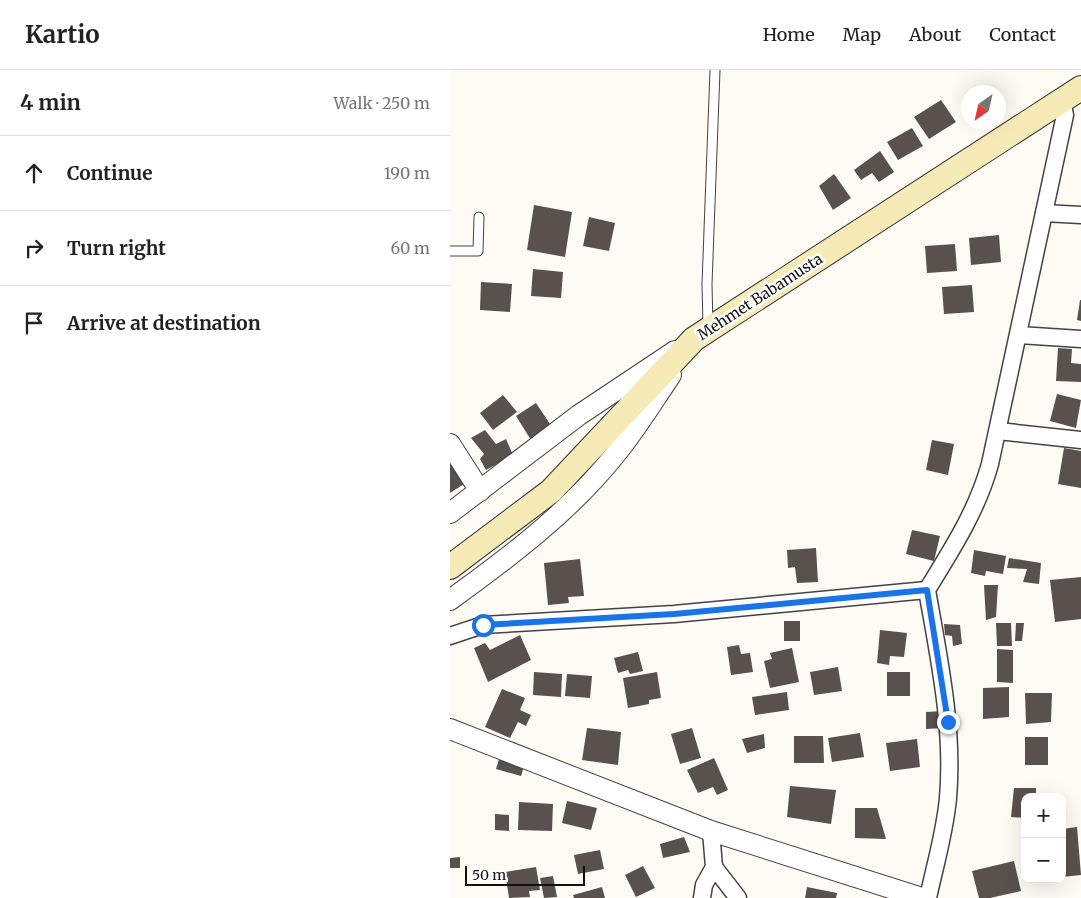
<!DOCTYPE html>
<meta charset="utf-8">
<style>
body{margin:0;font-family:Merriweather,serif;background:#f6f6f6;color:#222}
.controls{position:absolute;right:15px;bottom:15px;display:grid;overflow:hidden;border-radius:10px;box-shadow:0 5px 20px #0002}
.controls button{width:45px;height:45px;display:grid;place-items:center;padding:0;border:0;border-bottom:1px solid #e0e0e0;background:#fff;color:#222;font:25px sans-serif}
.compass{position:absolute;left:511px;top:15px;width:45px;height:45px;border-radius:50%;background:#fff;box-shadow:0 5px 20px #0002;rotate:214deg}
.scale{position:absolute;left:15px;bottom:12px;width:120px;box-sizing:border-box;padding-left:5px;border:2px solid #101010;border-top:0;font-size:14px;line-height:18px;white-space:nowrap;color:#101010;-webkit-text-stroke:4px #fff;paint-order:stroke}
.stop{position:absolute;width:15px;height:15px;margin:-11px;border:4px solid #1a73e8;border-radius:50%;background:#fff}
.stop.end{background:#1a73e8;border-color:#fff;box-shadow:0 1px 5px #0008}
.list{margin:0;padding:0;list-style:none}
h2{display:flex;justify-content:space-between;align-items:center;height:65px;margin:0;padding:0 20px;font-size:21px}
h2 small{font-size:16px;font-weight:400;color:#767676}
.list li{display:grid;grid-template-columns:32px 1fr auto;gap:15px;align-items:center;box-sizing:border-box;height:75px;padding:0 20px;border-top:1px solid #e0e0e0}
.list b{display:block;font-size:19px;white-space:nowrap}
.list em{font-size:16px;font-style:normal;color:#767676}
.icon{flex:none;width:28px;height:28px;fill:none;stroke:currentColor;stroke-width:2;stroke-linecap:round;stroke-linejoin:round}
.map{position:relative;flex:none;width:631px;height:828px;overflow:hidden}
header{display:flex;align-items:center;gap:30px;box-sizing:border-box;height:70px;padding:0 25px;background:#fff;border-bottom:1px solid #e0e0e0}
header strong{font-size:24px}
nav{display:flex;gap:28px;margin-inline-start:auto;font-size:18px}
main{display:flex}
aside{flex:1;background:#fff}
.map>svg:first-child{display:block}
</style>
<header>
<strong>Kartio</strong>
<nav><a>Home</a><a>Map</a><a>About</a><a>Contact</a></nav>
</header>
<main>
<aside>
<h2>4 min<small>Walk · 250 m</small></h2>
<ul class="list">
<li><svg class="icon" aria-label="ahead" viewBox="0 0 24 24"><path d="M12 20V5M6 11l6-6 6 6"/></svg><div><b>Continue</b></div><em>190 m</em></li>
<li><svg class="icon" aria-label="right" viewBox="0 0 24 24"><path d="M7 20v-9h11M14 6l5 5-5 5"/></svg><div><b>Turn right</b></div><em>60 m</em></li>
<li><svg class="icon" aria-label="arrive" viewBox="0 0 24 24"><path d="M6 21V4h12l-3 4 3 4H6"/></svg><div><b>Arrive at destination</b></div></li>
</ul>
</aside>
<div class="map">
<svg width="631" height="828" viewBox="0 0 631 828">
<rect width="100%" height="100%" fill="#fefbf4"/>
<g fill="#58514e">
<polygon points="491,30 506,52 479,69 464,47"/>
<polygon points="462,58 473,76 448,90 437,72"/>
<polygon points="430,81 444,102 429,112 422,103 411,110 404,100"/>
<polygon points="384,104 401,128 383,140 369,116"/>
<polygon points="84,135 122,142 115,187 77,180"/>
<polygon points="139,147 165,153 159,181 133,176"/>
<polygon points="549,165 551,192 521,195 519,168"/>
<polygon points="505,174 507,201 477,203 475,176"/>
<polygon points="83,199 113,202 111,228 81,226"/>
<polygon points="31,212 62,214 60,242 30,240"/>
<polygon points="522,215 524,242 494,244 492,217"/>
<polygon points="630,230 631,230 631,251 627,250"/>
<polygon points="608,278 622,279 621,293 631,294 631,312 606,311"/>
<polygon points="607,324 631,330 626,358 600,351"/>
<polygon points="53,325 67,342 43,360 30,343"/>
<polygon points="86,333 102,357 81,370 66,346"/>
<polygon points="35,360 46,374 56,369 63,385 36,400 30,389 34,384 21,368"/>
<polygon points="482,370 504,374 498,405 476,400"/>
<polygon points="614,378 631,381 631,418 608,414"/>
<polygon points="0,386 17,412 0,423"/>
<polygon points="462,460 490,466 484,491 456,484"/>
<polygon points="366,478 368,512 347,513 345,497 338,498 337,480"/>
<polygon points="524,480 556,486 553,504 536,501 535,506 521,503"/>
<polygon points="559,488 591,493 589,514 573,512 577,499 557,498"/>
<polygon points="130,489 134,526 118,527 119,533 98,535 94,493"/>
<polygon points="631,507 631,549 605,552 600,510"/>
<polygon points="534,515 548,515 546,547 536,550"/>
<rect x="334" y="551" width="16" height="20"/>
<polygon points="546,553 561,553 562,576 547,576"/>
<polygon points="566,553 574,553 572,571 565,571"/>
<polygon points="494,554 510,555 512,574 503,576 502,566 495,565"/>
<polygon points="430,560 457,563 454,587 440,586 439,595 427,593"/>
<polygon points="70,565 81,590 38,612 24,578 35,573 40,580"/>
<polygon points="289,575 291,584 300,583 303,602 281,605 277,577"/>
<polygon points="342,578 349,612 320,618 314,591 322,589 320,583"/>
<polygon points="547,579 563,580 563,613 547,612"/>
<polygon points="188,582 193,601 180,604 178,600 168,603 164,588"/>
<polygon points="388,597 392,621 364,625 360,602"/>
<polygon points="84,602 112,604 111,627 83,625"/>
<polygon points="207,602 211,628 199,630 199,634 178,638 173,608"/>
<rect x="437" y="602" width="23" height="24"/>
<polygon points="117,604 142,606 140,628 115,626"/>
<polygon points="559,617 559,647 533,649 533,618"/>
<polygon points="52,619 75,628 70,640 81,645 76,656 68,652 60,668 35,657"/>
<polygon points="337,622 339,640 305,645 302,627"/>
<polygon points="575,623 602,623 601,652 576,654"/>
<polygon points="492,641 493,658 476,659 476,642"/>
<polygon points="137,658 171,662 168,695 132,690"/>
<polygon points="242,658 251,688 230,694 221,664"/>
<polygon points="410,663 414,687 382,692 378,668"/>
<polygon points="314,664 315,678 297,683 292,669"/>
<polygon points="344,666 373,666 374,693 344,693"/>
<rect x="575" y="667" width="23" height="28"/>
<polygon points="467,669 470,697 440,701 436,673"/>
<polygon points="50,686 75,693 71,706 46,699"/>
<polygon points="264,688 278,720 267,725 263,717 248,723 237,700"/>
<polygon points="340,716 386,720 381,754 337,747"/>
<polygon points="564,718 586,718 586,727 575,727 575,748 561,747"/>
<polygon points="117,731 147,738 141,760 112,753"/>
<polygon points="69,732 103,734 102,761 68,760"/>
<polygon points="405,738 427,738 436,769 405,768"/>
<polygon points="45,744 59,745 59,761 45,760"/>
<polygon points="627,757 631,805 612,807 612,759"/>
<polygon points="234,767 240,782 213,788 210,774"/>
<polygon points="150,780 154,799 128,804 124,785"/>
<polygon points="10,787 10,798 0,798 0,788"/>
<polygon points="564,791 571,821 540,828 529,828 522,801"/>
<polygon points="193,796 205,818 186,827 175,805"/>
<polygon points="86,797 90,820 79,821 80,827 59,828 55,802"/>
<polygon points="103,806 107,827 94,828 90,808"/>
<polygon points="152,817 155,828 124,828 123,825"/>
<polygon points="357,817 387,823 386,828 355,828"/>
</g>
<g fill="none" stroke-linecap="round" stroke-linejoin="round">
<defs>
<g id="service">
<polyline points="0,181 28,181 29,147"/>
<polyline points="258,257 257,214 265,0"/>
</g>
<g id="minor">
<polyline points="594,143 631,145"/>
<polyline points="569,265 631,269"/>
<polyline points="548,361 631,370"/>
<polyline points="0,566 33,555 224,544 477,520"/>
<polyline points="264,797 288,828"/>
<polyline points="252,828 254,815 264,797 261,761"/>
<path d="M478,828C485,795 495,762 498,728C504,658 489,589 477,520C502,479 527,441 540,394L615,45L612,30"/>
</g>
<g id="tertiary">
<polyline points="0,374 30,421"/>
<polyline points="0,443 129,345 225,281"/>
<path d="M0,530C61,486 122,440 169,380C188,356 204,330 221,305"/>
<polyline points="0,659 261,761 472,828"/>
</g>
<polyline id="secondary" points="0,497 101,421 244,269 631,18"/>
</defs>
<use href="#service" stroke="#434343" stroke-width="11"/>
<use href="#minor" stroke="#434343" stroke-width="19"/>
<use href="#tertiary" stroke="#434343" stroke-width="22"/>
<use href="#secondary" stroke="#323232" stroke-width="26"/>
<use href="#service" stroke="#fff" stroke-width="9"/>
<use href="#minor" stroke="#fff" stroke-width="16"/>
<use href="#tertiary" stroke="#fff" stroke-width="20"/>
<use href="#secondary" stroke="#f6ebb7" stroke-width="24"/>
</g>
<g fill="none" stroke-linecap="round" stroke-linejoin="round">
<polyline stroke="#1a73e8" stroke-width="6" points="33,555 224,544 477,520 498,652"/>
</g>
<g text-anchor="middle" stroke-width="5" stroke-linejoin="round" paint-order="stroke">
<g font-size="15" fill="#101010" stroke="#fff">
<text transform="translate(310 227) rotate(-33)" y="5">Mehmet Babamusta</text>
</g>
</g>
</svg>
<div class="controls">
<button>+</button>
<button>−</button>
</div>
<svg class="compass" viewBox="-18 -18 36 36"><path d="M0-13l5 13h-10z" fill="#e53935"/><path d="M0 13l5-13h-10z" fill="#767676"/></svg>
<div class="scale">50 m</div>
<div class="stop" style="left:33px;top:555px"></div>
<div class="stop end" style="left:498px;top:652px"></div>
</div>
</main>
